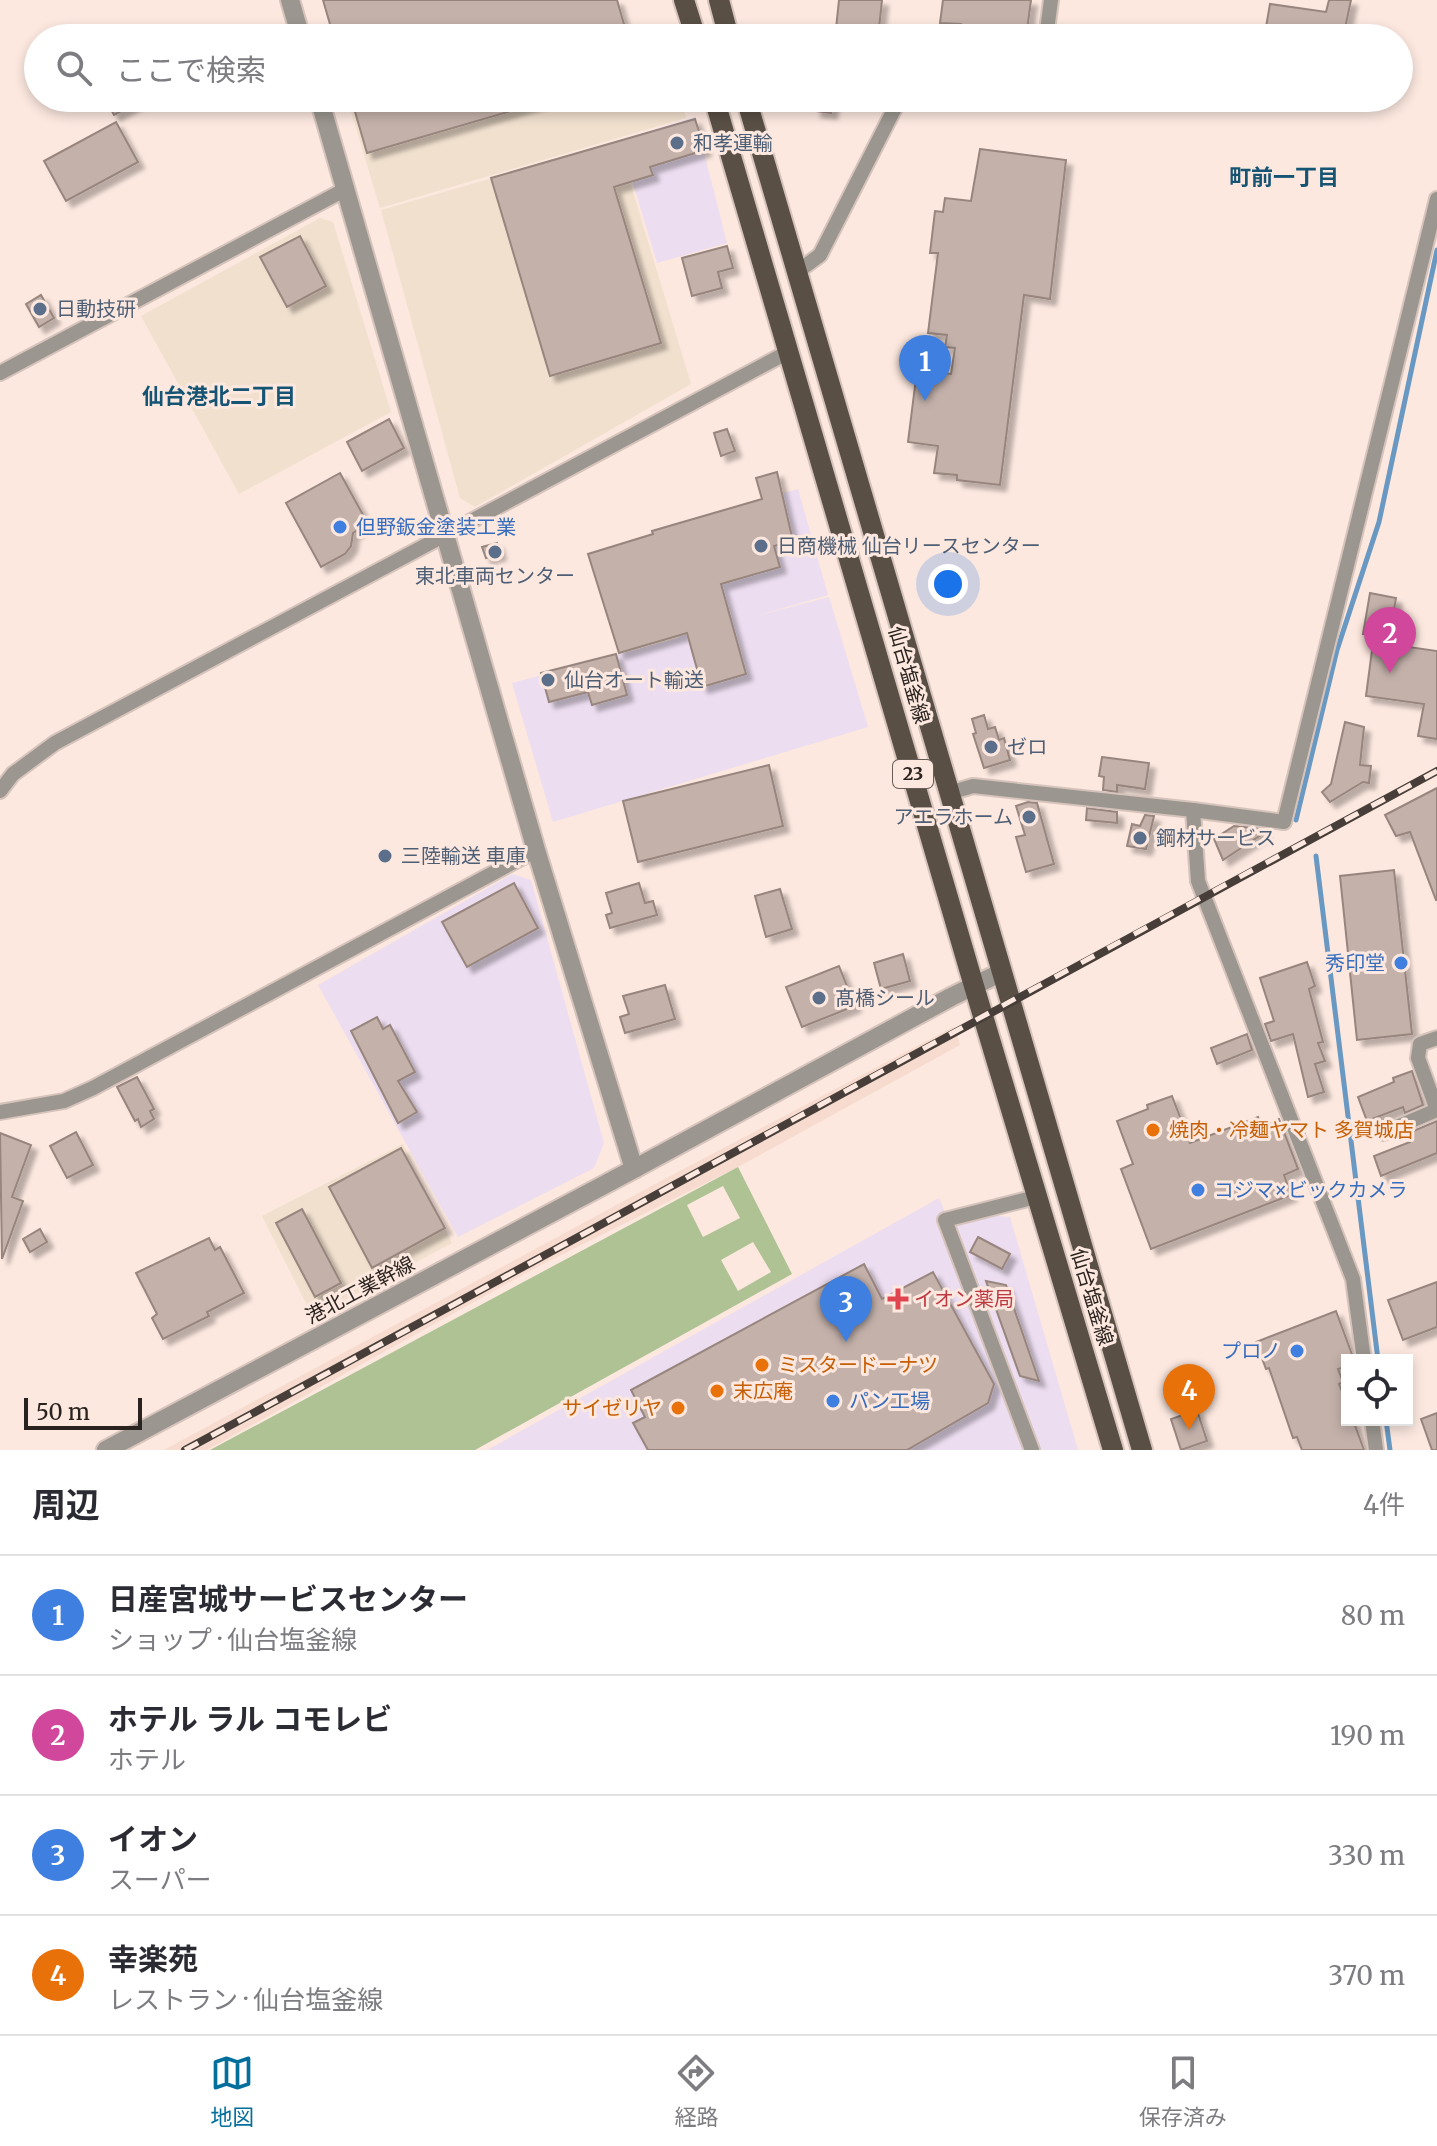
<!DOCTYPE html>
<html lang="ja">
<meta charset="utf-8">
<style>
body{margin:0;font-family:Merriweather,"Noto Sans JP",serif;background:#f2f2f3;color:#2b2b33}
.controls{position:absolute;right:24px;bottom:24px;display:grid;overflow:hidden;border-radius:0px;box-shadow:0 4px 12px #0003}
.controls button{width:72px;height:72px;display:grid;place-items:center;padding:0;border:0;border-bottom:2px solid #e1e1e2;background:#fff;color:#2b2b33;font:40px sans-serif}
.scale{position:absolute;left:24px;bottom:20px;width:118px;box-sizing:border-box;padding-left:8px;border:4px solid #29221e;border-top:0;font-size:22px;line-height:28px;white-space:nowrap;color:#29221e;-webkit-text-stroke:6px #fce8df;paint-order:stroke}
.you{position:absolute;left:948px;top:584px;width:28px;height:28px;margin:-20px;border:6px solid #fff;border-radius:50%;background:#1a73e8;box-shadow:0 0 0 12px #1a73e833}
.badge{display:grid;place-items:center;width:52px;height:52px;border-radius:50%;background:#056f9c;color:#fff;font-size:26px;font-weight:700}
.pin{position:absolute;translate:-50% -66px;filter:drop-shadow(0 2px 4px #0008)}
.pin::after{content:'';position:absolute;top:42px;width:28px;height:24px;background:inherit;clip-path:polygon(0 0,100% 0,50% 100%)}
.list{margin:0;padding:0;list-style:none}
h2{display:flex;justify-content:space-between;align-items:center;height:104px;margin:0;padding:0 32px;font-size:34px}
h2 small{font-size:26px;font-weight:400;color:#7c7c81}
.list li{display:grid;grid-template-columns:52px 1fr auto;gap:24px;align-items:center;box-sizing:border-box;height:120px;padding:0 32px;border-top:2px solid #e1e1e2}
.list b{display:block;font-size:30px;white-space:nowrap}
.list p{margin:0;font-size:26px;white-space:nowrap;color:#7c7c81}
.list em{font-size:26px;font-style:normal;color:#7c7c81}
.icon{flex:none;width:44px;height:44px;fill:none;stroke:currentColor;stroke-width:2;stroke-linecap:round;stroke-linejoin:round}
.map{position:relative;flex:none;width:1437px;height:1450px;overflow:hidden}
.search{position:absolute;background:#fff;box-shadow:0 4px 12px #0003;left:24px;right:24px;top:24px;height:88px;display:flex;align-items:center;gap:20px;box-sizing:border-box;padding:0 28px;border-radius:44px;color:#7c7c81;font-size:30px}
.sheet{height:584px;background:#fff}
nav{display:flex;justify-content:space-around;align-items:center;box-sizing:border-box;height:112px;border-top:2px solid #e1e1e2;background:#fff;font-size:22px;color:#7c7c81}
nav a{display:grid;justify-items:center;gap:4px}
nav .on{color:#056f9c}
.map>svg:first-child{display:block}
</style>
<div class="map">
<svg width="1437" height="1450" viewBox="0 0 1437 1450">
<defs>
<filter id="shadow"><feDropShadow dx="6" dy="6" stdDeviation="2" flood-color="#0004"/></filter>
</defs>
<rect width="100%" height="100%" fill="#fce8df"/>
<g fill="#ecddf0">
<polygon points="695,117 727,243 657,263 620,140"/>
<polygon points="798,489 828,595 749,618 829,597 868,727 553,822 512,683 679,638 650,531"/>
<polygon points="512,874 531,880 604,1143 594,1168 458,1237 318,985"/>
<polygon points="939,1198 945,1212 1010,1217 1078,1450 487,1450"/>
</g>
<g fill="#f1e0ce">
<polygon points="347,98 681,98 686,118 380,208"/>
<polygon points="618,142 691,384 475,507 460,498 381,210"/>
<polygon points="320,218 333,222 391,412 239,494 141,316"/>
<polygon points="403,1144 452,1243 313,1317 262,1216"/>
</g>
<polygon fill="#f6dbce" points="955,1026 960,1045 738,1167 539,1266 207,1450 164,1450 659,1182"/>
<path fill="#aec294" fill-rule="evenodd" d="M738,1167L792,1274L475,1450H210ZM723,1186L740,1218L703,1237L687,1205ZM753,1242L771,1272L738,1291L721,1260Z"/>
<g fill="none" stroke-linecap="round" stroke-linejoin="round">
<g stroke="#6998c2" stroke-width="5">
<polyline points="1296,820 1337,650 1379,522 1437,250"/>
<polyline points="1316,856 1378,1360"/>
<polyline points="1386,1420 1390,1450"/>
</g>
</g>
<g fill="#c4b1aa" stroke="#97857e" stroke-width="2" filter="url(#shadow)">
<polygon points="323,0 617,0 628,38 334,38"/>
<polygon points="839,0 882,0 878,38 835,38"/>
<polygon points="943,0 1031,0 1026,38 960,38 961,24 940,23"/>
<polygon points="1329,0 1351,0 1343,38 1319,38 1320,35 1266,27 1270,4 1326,12"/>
<polygon points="105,98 146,98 114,115"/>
<polygon points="351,98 544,98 545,101 367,153"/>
<polygon points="818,98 834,98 831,113 815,111"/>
<polygon points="695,119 705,150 650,167 653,175 614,187 661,343 550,376 491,178"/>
<polygon points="116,122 138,162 66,201 44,161"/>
<polygon points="980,149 1066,160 1050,299 1024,295 1000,485 957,480 957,475 934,473 938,446 908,442 917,370 951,374 955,348 945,347 947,335 928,333 938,253 930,253 935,211 943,212 945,198 971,201"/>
<polygon points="300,236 326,286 287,307 260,257"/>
<polygon points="727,246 733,268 718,272 722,288 692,296 682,258"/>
<polygon points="41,295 54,318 39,327 26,304"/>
<polygon points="389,419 404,448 362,471 347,442"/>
<polygon points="727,429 735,451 721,456 714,433"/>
<polygon points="777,472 793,541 774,546 780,567 721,584 746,674 702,687 687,633 619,653 588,554 653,534 652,531 762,499 756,478"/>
<polygon points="340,473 368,524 353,533 351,546 345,554 321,567 286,503"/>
<polygon points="497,543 500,554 486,558 482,547"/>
<polygon points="1370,593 1396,598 1388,644 1437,651 1437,739 1418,736 1424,704 1366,696 1374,635 1363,634"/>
<polygon points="616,654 627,695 592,705 588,692 549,702 541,673"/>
<polygon points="984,715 988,729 995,727 999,740 1004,738 1010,760 984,768 973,734 976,733 972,719"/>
<polygon points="1345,722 1364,727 1360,765 1371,766 1369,783 1363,782 1330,802 1322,792 1331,784"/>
<polygon points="1102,757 1149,763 1145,789 1117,785 1117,792 1103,790 1104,777 1099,776"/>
<polygon points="769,765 783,826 638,862 623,801"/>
<polygon points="1437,788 1437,900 1436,900 1410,832 1396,836 1385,815"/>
<polygon points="1028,802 1037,803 1054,864 1026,872 1016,837 1025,835 1016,806"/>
<polygon points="1087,808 1117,812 1117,823 1086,820"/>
<polygon points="1145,815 1154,816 1146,849 1127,846 1132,824 1140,826"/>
<polygon points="1234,826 1263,829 1264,833 1223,860 1214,839"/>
<polygon points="1394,870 1412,1034 1357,1040 1340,876"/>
<polygon points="514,883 538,928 467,967 442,922"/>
<polygon points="639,883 645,903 653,901 657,915 610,928 606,915 612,913 606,893"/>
<polygon points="780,889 792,929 766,937 755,896"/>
<polygon points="903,954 910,981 881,989 874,963"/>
<polygon points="1307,962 1315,986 1309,989 1323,1042 1318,1043 1325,1061 1315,1064 1324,1092 1308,1097 1293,1034 1271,1041 1265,1024 1274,1021 1260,978"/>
<polygon points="839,966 855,1006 802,1027 786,987"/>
<polygon points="665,985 675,1019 625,1033 620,1017 629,1014 623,996"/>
<polygon points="377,1017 383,1029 390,1025 415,1072 398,1081 417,1112 398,1123 351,1031"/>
<polygon points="1247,1034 1252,1050 1217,1064 1211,1048"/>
<polygon points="1412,1071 1423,1105 1405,1113 1403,1107 1367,1121 1358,1097 1394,1082 1393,1078"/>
<polygon points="137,1077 154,1109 150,1111 154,1119 141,1127 138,1119 135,1121 117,1087"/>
<polygon points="1172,1096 1190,1143 1258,1117 1262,1126 1279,1119 1298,1169 1284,1175 1291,1195 1151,1249 1121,1169 1133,1164 1117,1121 1148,1109 1147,1105"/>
<polygon points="1437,1121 1437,1153 1381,1176 1374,1156 1410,1142 1406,1134"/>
<polygon points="76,1132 93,1165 67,1178 50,1146"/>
<polygon points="0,1133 31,1145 12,1197 23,1201 2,1259"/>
<polygon points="401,1148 445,1228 372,1268 329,1187"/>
<polygon points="302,1209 341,1283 315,1297 276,1223"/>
<polygon points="40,1229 47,1242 30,1252 23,1239"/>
<polygon points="978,1237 1010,1254 1002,1269 970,1252"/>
<polygon points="209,1238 215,1250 220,1247 244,1293 207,1312 209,1316 163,1339 152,1318 157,1314 136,1273"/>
<polygon points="864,1264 882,1299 933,1272 994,1384 988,1403 907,1450 648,1450 633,1423 645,1417 631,1390"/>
<polygon points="986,1281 1006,1285 1039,1381 1020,1376"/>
<polygon points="1437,1282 1437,1327 1403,1340 1388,1300"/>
<polygon points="1336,1311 1354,1360 1347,1360 1347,1366 1338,1369 1343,1382 1339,1384 1347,1404 1347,1420 1353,1420 1364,1450 1302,1450 1297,1437 1293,1438 1269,1368 1266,1369 1256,1342"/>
<polygon points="1197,1410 1207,1441 1181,1450 1171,1419"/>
<polygon points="1437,1413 1437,1450 1432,1450 1421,1419"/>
</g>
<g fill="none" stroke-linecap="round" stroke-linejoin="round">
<defs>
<g id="minor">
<polyline points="1046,38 1051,0"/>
<polyline points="797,272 820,255 900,98"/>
<polyline points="0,373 346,189"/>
<polyline points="0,791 13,774 55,743 790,351"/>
<polyline points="949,793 973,786 1193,810 1284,822 1437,199"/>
<polyline points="1193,810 1198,881 1353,1279 1364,1360"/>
<polyline points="0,1112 64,1101 93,1088 536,850"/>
<polyline points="1383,1133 1437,1110 1418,1058 1420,1044 1437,1038"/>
<polyline points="1372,1420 1376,1450"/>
<polyline points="1032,1450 945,1220 1036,1197"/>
</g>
<g id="tertiary">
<polyline points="290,0 301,38"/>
<polyline points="319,98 536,850 634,1169"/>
<polyline points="106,1450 634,1169 951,997 1002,972"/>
</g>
<g id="primary">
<polyline points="684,0 696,38"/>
<polyline points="719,0 729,38"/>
<polyline points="714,98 974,986 1113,1450"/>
<polyline points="746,98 1142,1450"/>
</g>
</defs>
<use href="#minor" stroke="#d6c4bc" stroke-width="18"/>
<use href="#tertiary" stroke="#d6c4bc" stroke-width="22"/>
<use href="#primary" stroke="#d6c4bc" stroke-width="24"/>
<use href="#minor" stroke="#9b968f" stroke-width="14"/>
<use href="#tertiary" stroke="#9b968f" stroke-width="18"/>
<use href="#primary" stroke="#594f45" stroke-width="20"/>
<defs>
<path id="rail" d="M185,1450C603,1225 1018,995 1437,771"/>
</defs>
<use href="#rail" stroke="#473e39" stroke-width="8"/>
<use href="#rail" stroke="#fce8df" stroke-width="5" stroke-dasharray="15" stroke-linecap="butt"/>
</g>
<g fill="#5c6f8a" stroke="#fce8df" stroke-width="3">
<circle cx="677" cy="143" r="8"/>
<circle cx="40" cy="309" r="8"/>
<circle cx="761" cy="546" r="8"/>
<circle cx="495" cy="552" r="8"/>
<circle cx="548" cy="680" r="8"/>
<circle cx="991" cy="747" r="8"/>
<circle cx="1029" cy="817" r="8"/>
<circle cx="1140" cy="838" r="8"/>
<circle cx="385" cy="856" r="8"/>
<circle cx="819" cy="998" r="8"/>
</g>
<g fill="#3f7fe0" stroke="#fce8df" stroke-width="3">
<circle cx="340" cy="527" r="8"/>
<circle cx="1401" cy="963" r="8"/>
<circle cx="1198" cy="1190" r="8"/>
<circle cx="1297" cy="1351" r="8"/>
<circle cx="833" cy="1401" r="8"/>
</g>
<g fill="#e8710a" stroke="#fce8df" stroke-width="3">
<circle cx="1153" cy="1130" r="8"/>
<circle cx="762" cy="1365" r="8"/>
<circle cx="717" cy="1391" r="8"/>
<circle cx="678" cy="1408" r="8"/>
</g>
<path fill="#e0444e" stroke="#fce8df" stroke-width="3" d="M894 1287h8v8h8v8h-8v8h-8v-8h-8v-8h8z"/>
<g text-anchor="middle" stroke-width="6" stroke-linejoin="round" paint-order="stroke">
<rect fill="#fce8df" stroke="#685d58" stroke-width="2" x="893" y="760" width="40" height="28" rx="6"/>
<g font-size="18" font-weight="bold" fill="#29221e">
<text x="913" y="780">23</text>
</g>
<g font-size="20" fill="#4e5e75" stroke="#fce8df" text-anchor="start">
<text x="693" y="150">和孝運輸</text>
<text x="56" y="316">日動技研</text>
<text x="777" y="553">日商機械 仙台リースセンター</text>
<text x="495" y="583" text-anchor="middle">東北車両センター</text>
<text x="564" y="687">仙台オート輸送</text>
<text x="1007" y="754">ゼロ</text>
<text x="1013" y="824" text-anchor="end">アエラホーム</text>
<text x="1156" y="845">鋼材サービス</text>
<text x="401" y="863">三陸輸送 車庫</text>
<text x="835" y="1005">髙橋シール</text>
</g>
<g font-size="20" fill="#366cbe" stroke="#fce8df" text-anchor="start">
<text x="356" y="534">但野鈑金塗装工業</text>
<text x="1385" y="970" text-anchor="end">秀印堂</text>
<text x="1214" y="1197">コジマ×ビックカメラ</text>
<text x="1281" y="1358" text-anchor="end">プロノ</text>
<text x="849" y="1408">パン工場</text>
</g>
<g font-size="20" fill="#29221e" stroke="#fce8df">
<text transform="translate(909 675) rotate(74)" y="7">仙台塩釜線</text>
<text transform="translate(360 1290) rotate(-28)" y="7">港北工業幹線</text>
<text transform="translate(1092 1297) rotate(73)" y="7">仙台塩釜線</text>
</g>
<g font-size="20" fill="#c56008" stroke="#fce8df" text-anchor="start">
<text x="1169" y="1137">焼肉・冷麺ヤマト 多賀城店</text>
<text x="778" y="1372">ミスタードーナツ</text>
<text x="733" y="1398">末広庵</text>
<text x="662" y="1415" text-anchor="end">サイゼリヤ</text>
</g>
<g font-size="20" fill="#be3a42" stroke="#fce8df" text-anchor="start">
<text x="914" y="1306">イオン薬局</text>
</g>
<g font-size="22" font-weight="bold" fill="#155473" stroke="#fce8df">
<text x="1284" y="185">町前一丁目</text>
<text x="219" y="404">仙台港北二丁目</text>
</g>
</g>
</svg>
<div class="controls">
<button><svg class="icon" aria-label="locate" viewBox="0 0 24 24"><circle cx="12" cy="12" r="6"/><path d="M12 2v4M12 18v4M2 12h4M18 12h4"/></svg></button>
</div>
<div class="scale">50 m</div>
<div class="you"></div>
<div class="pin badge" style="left:925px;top:401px;background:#3f7fe0">1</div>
<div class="pin badge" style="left:1390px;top:673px;background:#d1479c">2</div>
<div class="pin badge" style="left:846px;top:1342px;background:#3f7fe0">3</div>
<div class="pin badge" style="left:1189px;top:1430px;background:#e8710a">4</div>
<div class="search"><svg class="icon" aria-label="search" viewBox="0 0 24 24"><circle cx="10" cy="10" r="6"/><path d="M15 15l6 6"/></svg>ここで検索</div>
</div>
<section class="sheet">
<h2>周辺<small>4件</small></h2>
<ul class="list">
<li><span class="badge" style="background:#3f7fe0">1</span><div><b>日産宮城サービスセンター</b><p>ショップ · 仙台塩釜線</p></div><em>80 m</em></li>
<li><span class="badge" style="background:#d1479c">2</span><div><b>ホテル ラル コモレビ</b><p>ホテル</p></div><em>190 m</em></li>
<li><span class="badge" style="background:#3f7fe0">3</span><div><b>イオン</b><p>スーパー</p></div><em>330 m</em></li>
<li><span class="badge" style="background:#e8710a">4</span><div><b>幸楽苑</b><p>レストラン · 仙台塩釜線</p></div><em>370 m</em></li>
</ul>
</section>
<nav>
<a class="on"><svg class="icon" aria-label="map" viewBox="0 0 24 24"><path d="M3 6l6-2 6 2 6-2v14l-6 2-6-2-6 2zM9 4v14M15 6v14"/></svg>地図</a>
<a><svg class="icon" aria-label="directions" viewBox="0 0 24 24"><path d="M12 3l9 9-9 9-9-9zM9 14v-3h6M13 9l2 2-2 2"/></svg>経路</a>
<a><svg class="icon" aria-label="saved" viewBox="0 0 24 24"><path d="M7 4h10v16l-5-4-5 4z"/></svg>保存済み</a>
</nav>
